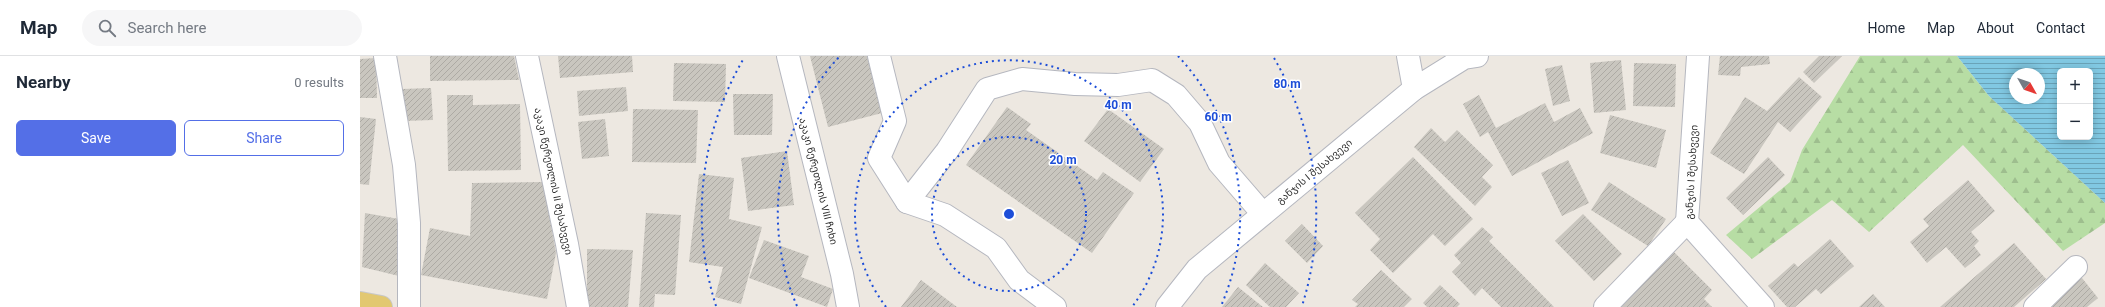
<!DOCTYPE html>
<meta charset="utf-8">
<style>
body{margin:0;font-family:Roboto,"Noto Sans Georgian",sans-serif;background:#f6f6f7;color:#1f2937}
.controls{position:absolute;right:12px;top:12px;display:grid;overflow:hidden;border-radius:6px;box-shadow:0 2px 10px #0003}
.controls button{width:36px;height:36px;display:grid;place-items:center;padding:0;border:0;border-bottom:1px solid #e0e1e3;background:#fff;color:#1f2937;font:20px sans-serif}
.compass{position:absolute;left:1649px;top:12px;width:36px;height:36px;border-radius:50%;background:#fff;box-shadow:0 2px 10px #0003;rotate:130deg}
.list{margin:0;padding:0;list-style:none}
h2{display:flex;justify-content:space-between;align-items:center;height:52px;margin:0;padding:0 16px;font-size:17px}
h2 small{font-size:13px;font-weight:400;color:#747a83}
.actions{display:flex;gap:8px;padding:12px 16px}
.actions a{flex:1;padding:9px 0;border:1px solid #546fe7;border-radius:6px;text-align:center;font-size:14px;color:#546fe7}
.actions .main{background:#546fe7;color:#fff}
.icon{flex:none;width:22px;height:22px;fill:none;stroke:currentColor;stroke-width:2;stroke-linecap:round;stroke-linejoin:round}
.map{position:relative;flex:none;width:1745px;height:251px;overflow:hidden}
header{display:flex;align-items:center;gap:24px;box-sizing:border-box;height:56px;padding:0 20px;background:#fff;border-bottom:1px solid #e0e1e3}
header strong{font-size:19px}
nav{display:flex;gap:22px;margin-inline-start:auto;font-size:14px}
.search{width:280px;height:36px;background:#f6f6f7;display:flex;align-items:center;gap:10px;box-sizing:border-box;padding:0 14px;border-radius:22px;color:#747a83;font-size:15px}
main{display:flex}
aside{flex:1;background:#fff}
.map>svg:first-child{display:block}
</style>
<header>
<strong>Map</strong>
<div class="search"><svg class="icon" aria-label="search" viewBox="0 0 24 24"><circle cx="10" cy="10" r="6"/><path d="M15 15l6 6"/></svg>Search here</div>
<nav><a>Home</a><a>Map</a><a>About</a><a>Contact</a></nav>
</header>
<main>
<aside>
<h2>Nearby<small>0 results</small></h2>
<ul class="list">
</ul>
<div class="actions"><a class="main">Save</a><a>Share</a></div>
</aside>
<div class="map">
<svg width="1745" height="251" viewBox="0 0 1745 251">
<defs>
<pattern id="forest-firs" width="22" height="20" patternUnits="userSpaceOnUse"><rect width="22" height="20" fill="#b7dda4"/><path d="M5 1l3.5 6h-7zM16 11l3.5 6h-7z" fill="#9ebe8e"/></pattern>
<pattern id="water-rules" width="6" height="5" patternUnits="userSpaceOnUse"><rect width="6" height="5" fill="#81c8e2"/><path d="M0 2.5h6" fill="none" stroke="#6aa3b8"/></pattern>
<pattern id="building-hatch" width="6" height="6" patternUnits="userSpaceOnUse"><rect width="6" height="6" fill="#c9c6bf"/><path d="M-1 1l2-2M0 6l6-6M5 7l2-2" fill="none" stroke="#adaaa4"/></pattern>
</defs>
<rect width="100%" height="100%" fill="#ede8e1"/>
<polygon fill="url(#forest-firs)" points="1500,0 1597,0 1629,40 1745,147 1745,167 1703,195 1603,89 1509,176 1472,144 1392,203 1366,179 1430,126 1442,94"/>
<path fill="url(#water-rules)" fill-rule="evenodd" d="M1597,0H1745V147L1629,40ZM1700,15H1730V81H1700ZM1655,18H1679V42H1655Z"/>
<g fill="url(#building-hatch)">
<polygon points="70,0 154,0 159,24 70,25"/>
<polygon points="198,0 272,0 273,16 200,22"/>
<polygon points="450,0 507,0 522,57 468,71"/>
<polygon points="1360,0 1409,0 1410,8 1381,11 1380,20 1358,19"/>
<polygon points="1459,0 1482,0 1454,27 1443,16"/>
<polygon points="16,2 17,42 0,42 0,3"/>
<polygon points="1261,4 1266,54 1234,57 1230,7"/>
<polygon points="314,7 366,8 365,46 313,45"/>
<polygon points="1274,7 1316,8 1315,51 1273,50"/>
<polygon points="1202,9 1210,45 1193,50 1185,13"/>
<polygon points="1439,21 1462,41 1430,76 1418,66 1384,118 1350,97 1385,41 1407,55"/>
<polygon points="266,31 268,55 219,60 217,35"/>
<polygon points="71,32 73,64 44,65 42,33"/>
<polygon points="373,38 413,38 412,79 374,79"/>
<polygon points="87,39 113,39 113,49 160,48 161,114 88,115"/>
<polygon points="1119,39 1136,72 1185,47 1194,66 1220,52 1233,77 1152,120 1128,76 1120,81 1103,48"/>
<polygon points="647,51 671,68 666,74 737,124 743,116 774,137 732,197 606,109"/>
<polygon points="273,53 338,54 336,107 272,106"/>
<polygon points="748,53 804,93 780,126 724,85"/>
<polygon points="1250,59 1306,74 1296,112 1240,97"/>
<polygon points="0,61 16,63 9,129 0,128"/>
<polygon points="245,63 249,100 222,103 218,66"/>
<polygon points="1071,72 1085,86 1097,74 1133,109 1122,121 1132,131 1115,150 1054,91"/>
<polygon points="427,95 434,149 388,155 381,102"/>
<polygon points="1053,101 1113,163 1085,190 1073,178 1033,217 1010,194 1020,183 995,157"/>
<polygon points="1408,101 1425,119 1383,159 1366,142"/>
<polygon points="1208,104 1229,147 1202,160 1181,117"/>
<polygon points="339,118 374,122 369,163 402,171 381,248 355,241 363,211 329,206"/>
<polygon points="1608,124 1635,155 1611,176 1619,185 1614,190 1621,199 1605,212 1586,191 1567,207 1550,186 1569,170 1563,163"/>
<polygon points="183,126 196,197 187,243 61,219 70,172 110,180 112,127"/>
<polygon points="1249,126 1306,163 1288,190 1231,154"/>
<polygon points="5,157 39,163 43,221 2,211"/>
<polygon points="286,157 321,159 315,239 295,238 294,251 279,251"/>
<polygon points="1223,158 1262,198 1234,225 1195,185"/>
<polygon points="942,168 963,190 947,207 925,185"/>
<polygon points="1122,171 1133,181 1129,185 1194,251 1141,251 1122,232 1115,240 1092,216 1101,207 1094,199"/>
<polygon points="1470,183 1494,210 1461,238 1456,233 1435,251 1427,251 1408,230 1434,207 1438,211"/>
<polygon points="404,184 449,200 441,221 473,233 467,251 389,222"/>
<polygon points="1654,187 1686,223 1654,251 1580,251"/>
<polygon points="1310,192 1352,234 1344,243 1352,251 1251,251"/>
<polygon points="227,193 273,194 268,251 227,251"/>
<polygon points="905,207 939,237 926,251 910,251 886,229"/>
<polygon points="1021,214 1052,243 1044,251 995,251 998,248 992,244"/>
<polygon points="1722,222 1738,242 1727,251 1685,251"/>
<polygon points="561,224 597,251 541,251"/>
<polygon points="1080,229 1100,248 1097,251 1067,251 1063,247"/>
<polygon points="878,231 903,251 862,251"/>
<polygon points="1513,238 1525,251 1499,251"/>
</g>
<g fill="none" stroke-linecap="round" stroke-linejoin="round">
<defs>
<g id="minor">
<polyline points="25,0 44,109 49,167 49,251"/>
<polyline points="167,0 207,188 218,251"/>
<polyline points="428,0 482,218 488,251"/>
<polyline points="519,0 535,65 519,102 547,146 585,159 636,192 659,224 695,251"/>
<polyline points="1048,0 1054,33"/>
<polyline points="1338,0 1327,166 1403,251"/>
<polyline points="547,146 587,95 627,33 662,23 715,28 758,29 792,24 816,39 840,67 859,107 903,158"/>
<polyline points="807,251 837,213 1054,33 1104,2 1117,0"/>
<polyline points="1245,251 1327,166"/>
<polyline points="1675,251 1716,211"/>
</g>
<polyline id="major" points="0,247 21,251"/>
</defs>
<use href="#minor" stroke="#b5b7bf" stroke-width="24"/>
<use href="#major" stroke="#c8c8c8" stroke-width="24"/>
<use href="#minor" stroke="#fff" stroke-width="22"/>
<use href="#major" stroke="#e2c871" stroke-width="22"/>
</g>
<g fill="none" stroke="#1d4ed8" stroke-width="2" stroke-dasharray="2 4">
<circle cx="649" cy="158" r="77"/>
<path d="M526 251A154 154 0 1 1 772 251"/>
<path d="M437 250A231 231 0 0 1 480 0M818 0A231 231 0 0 1 861 250"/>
<path d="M356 250A307 307 0 0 1 384 2M914 2A307 307 0 0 1 942 250"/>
</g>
<g text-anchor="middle" stroke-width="3" stroke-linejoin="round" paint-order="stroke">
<g font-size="10" fill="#2d2d2d" stroke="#fff">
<text transform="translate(954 115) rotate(-40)" y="4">განჯის I შესახვევი</text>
<text transform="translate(1331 116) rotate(-87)" y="4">განჯის I შესახვევი</text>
<text transform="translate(194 125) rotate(78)" y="4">აკაკი წერეთლის II შესახვევი</text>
<text transform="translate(459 125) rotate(76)" y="4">აკაკი წერეთლის VIII ჩიხი</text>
</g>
</g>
<circle cx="649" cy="158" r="6" fill="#1d4ed8" stroke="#fff" stroke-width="2"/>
<g font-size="12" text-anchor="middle" font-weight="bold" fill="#1d4ed8" stroke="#fff" stroke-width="3" stroke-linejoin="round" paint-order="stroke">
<text x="927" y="32">80 m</text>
<text x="758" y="53">40 m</text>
<text x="858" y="65">60 m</text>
<text x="703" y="108">20 m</text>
</g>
</svg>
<div class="controls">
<button>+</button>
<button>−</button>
</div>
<svg class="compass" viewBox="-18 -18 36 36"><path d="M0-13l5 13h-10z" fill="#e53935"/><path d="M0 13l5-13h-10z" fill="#747a83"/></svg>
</div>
</main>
